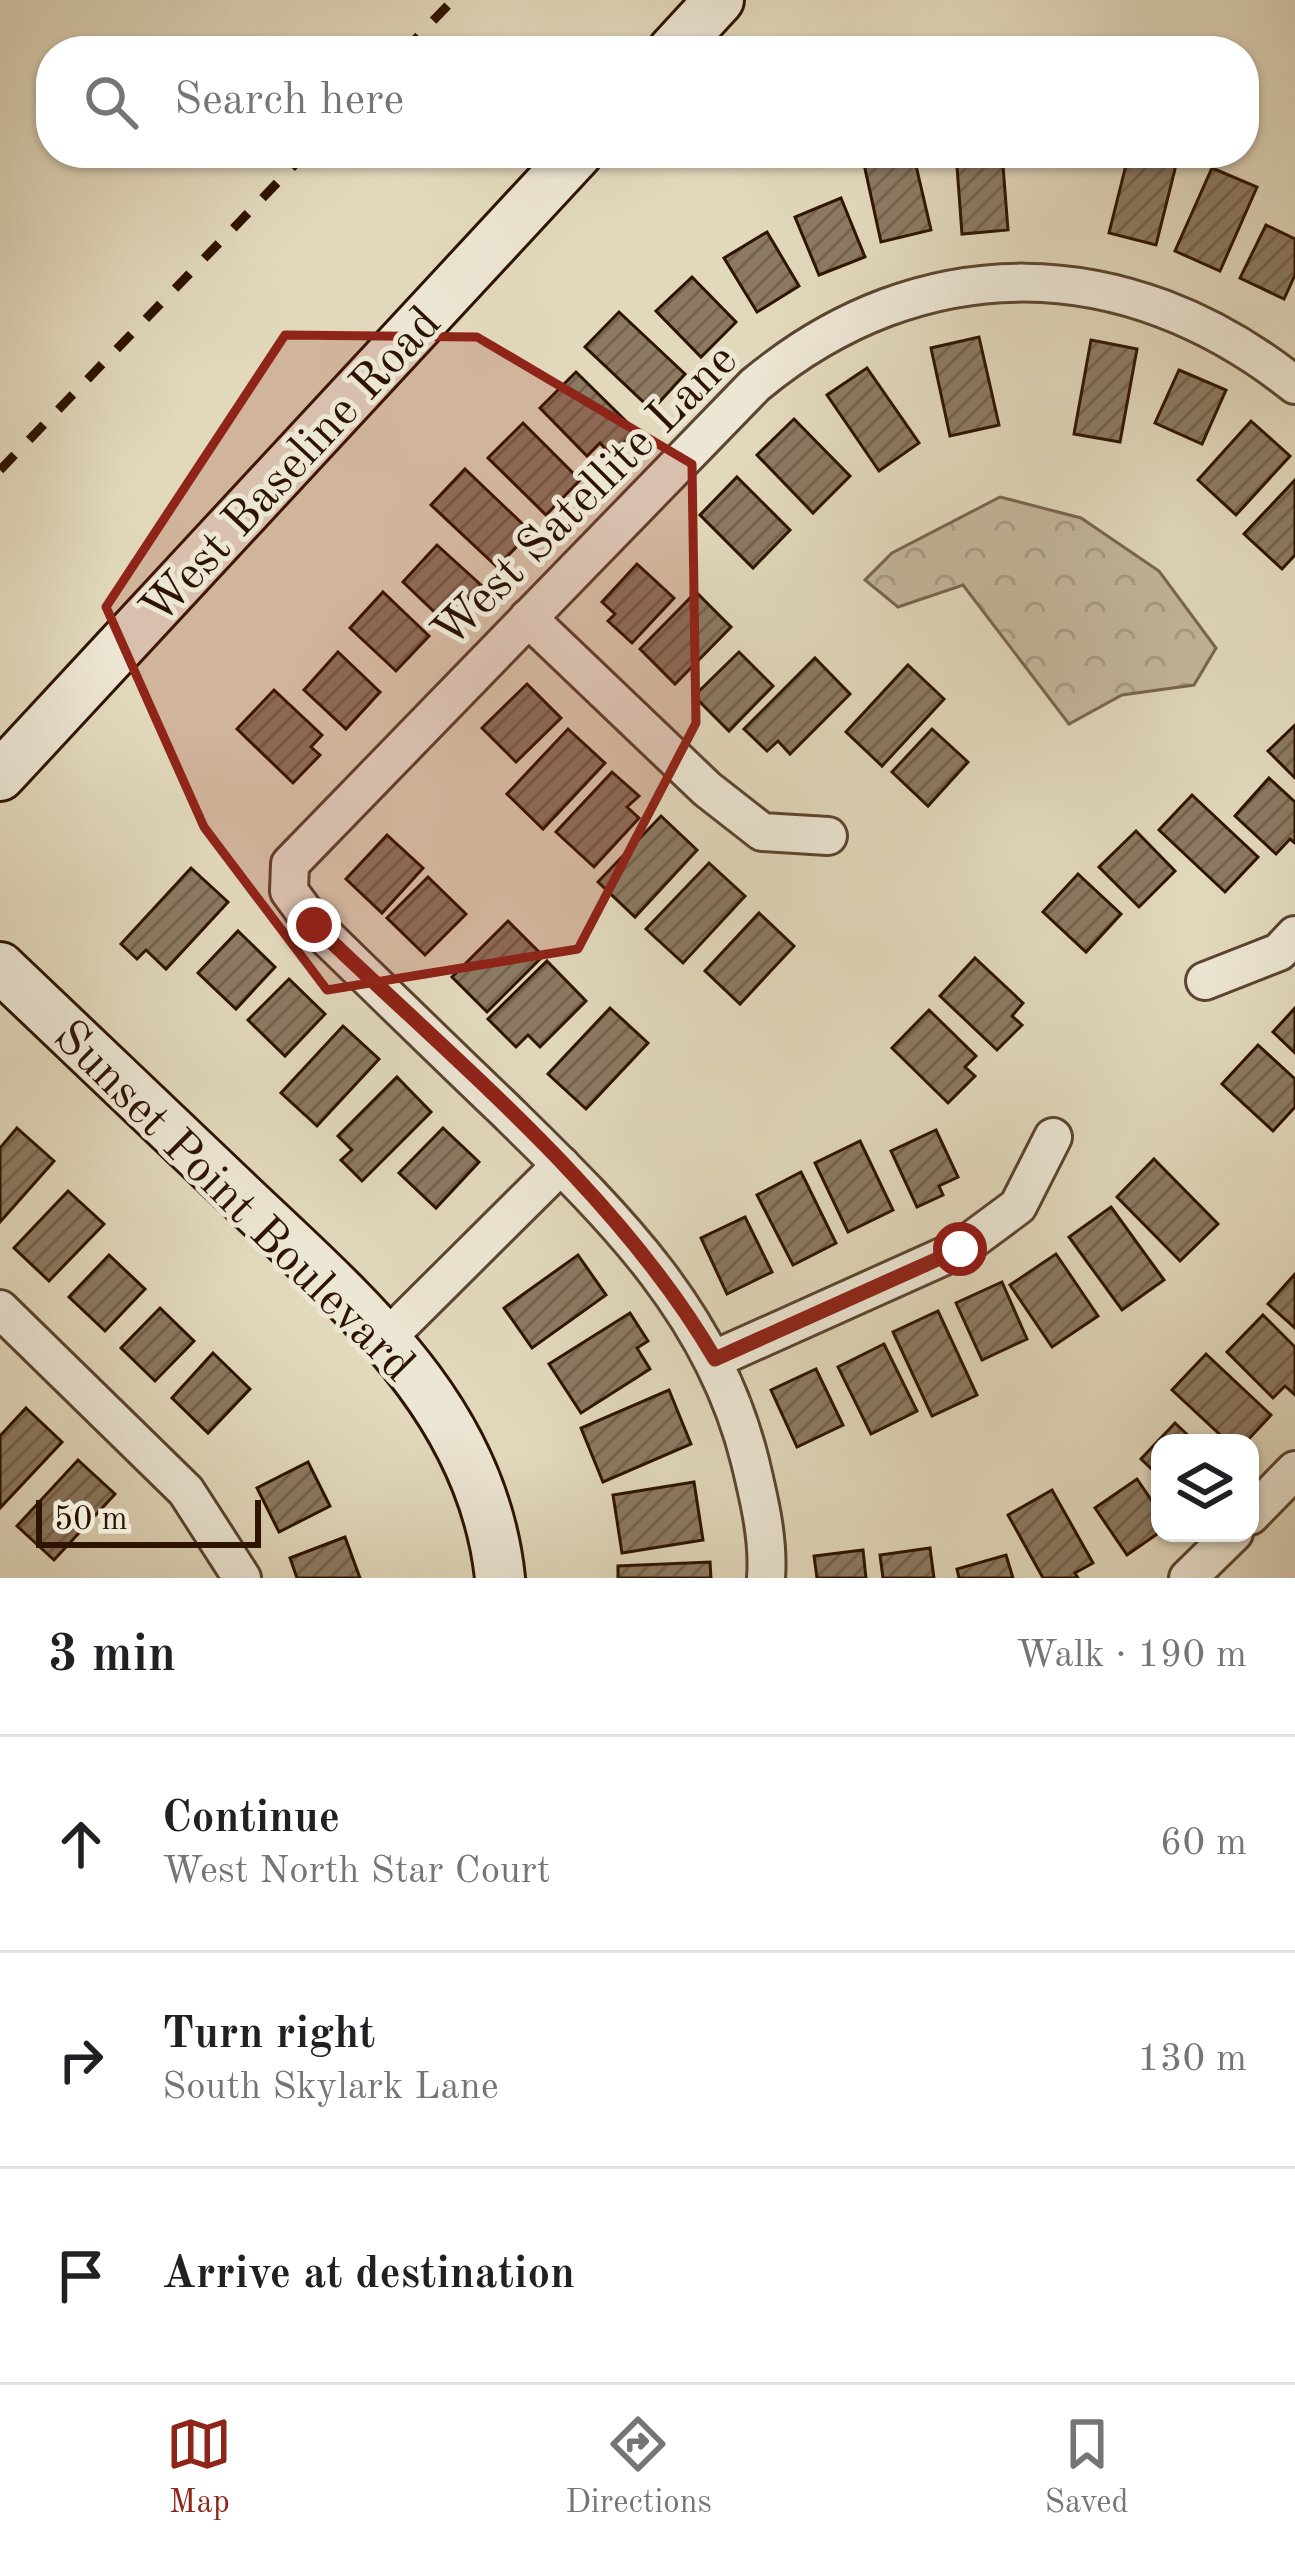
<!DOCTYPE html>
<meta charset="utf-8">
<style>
body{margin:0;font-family:"Old Standard TT",serif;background:#f2f2f2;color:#202124}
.controls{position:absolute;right:36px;bottom:36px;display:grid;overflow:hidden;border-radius:24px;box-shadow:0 3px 9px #0004}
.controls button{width:108px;height:108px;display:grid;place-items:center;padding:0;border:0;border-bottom:3px solid #e0e0e0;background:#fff;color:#202124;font:60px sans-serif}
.scale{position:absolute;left:36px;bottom:30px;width:225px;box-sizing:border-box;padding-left:12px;border:6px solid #2e1301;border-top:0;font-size:33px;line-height:42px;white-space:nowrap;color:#2e1301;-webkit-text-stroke:9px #ece6d4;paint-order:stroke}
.stop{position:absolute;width:36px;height:36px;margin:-27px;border:9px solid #8f2418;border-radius:50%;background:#fff}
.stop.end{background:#8f2418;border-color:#fff;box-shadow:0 3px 12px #0008}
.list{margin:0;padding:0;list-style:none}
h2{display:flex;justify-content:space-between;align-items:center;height:156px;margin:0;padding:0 48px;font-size:51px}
h2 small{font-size:39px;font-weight:400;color:#757577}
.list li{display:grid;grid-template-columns:78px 1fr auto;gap:36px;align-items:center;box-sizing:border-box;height:216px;padding:0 48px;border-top:3px solid #e0e0e0}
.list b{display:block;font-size:45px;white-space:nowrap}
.list p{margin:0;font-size:39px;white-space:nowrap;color:#757577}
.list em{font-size:39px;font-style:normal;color:#757577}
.icon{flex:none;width:66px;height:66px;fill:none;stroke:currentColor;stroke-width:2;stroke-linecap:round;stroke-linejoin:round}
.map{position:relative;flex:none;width:1295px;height:1578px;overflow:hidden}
.search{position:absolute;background:#fff;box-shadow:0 3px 9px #0004;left:36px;right:36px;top:36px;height:132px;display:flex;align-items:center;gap:30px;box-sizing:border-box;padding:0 42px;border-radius:48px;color:#757577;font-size:45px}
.sheet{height:804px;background:#fff}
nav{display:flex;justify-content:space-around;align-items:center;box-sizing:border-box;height:168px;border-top:3px solid #e0e0e0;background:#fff;font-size:33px;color:#757577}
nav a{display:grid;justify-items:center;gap:6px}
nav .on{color:#8f2418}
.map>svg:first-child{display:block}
</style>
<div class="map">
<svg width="1295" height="1578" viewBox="0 0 1295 1578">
<defs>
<pattern id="park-crowns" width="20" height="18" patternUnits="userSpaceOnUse" patternTransform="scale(3)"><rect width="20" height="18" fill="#c3b79d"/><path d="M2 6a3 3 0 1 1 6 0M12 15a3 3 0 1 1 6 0" fill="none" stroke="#a89c85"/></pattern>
<pattern id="building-hatch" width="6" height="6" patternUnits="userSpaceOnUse" patternTransform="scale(3)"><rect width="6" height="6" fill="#8c7a63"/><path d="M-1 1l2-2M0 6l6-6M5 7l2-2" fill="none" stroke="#73634f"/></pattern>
</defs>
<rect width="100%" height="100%" fill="#e2d9bd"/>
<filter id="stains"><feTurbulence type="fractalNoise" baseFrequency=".00167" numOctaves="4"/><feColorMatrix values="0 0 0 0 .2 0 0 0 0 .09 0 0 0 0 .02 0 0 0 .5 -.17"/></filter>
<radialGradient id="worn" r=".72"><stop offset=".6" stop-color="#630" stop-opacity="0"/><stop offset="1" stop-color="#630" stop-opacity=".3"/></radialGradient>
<polygon fill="url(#park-crowns)" stroke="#78654f" stroke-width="3" points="1000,497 1081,518 1159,571 1216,648 1194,685 1122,695 1069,724 963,585 898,607 865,580 892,553"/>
<g fill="url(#building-hatch)" stroke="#2e1301" stroke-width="3">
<polygon points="886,153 888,163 914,157 931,230 881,242 862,155"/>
<polygon points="956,153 1002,153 1008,230 962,234"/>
<polygon points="1129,153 1178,157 1156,245 1109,233"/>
<polygon points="1212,168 1257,187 1220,271 1175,251"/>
<polygon points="841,198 865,257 819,275 795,217"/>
<polygon points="1266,225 1295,239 1295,275 1284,299 1240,278"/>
<polygon points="767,232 799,286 757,312 724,258"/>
<polygon points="692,277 736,322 701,357 656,311"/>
<polygon points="619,312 685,374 652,410 585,347"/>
<polygon points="979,337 999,425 950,436 931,348"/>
<polygon points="1091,340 1137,349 1120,442 1074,434"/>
<polygon points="867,368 919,443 879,471 827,395"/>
<polygon points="1179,370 1226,390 1202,444 1155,423"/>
<polygon points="576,372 636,431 611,455 600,443 587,456 540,408"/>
<polygon points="794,419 850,476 813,513 757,455"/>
<polygon points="1251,421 1290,456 1236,515 1198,480"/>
<polygon points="523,423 580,480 546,515 488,458"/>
<polygon points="465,469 531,532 497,567 431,505"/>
<polygon points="737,477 790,530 753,568 700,515"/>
<polygon points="1295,480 1295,555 1282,569 1244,534"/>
<polygon points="437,545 481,585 446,623 403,582"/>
<polygon points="637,564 674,598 632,643 608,621 615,614 602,602"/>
<polygon points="383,592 429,636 396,671 350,628"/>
<polygon points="696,592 731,627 675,684 640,649"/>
<polygon points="338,652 380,692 346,729 304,690"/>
<polygon points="739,652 773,686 729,731 694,696"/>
<polygon points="815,658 850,694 790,754 778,741 767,751 744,729"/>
<polygon points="908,665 944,699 882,766 846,732"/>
<polygon points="527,684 561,718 516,762 482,728"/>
<polygon points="274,690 322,735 311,747 320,755 293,783 237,729"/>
<polygon points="1295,725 1295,778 1268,751"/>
<polygon points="568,729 605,763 543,829 507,794"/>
<polygon points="932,729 968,762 928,806 892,772"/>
<polygon points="612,772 639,796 627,807 639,818 594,867 556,832"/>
<polygon points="1269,778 1295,802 1295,843 1290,839 1276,854 1235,816"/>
<polygon points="1192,795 1258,857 1225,892 1159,830"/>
<polygon points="661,816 697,850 635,917 598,882"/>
<polygon points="1136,831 1175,871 1139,907 1099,867"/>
<polygon points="387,835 423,868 382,913 346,879"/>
<polygon points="709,863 745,896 683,963 646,929"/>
<polygon points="191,868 228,902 166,969 146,950 137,959 121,944"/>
<polygon points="1078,874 1121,914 1086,952 1043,912"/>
<polygon points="428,877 466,914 425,955 387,918"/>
<polygon points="759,913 794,946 740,1004 705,971"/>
<polygon points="508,921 543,956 487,1012 452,977"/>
<polygon points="238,931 275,967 236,1009 198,973"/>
<polygon points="975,958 1023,1003 1012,1016 1022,1025 997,1050 940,996"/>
<polygon points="547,961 586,1001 540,1047 528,1035 516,1047 488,1019"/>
<polygon points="289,979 325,1014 285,1056 248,1020"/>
<polygon points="610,1008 648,1043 586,1109 548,1074"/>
<polygon points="1295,1008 1295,1053 1273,1032"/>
<polygon points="929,1010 976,1056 965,1067 975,1076 948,1103 892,1048"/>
<polygon points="343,1026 379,1059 317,1126 281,1093"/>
<polygon points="1258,1045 1295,1079 1295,1107 1273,1131 1222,1084"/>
<polygon points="397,1077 431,1112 362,1181 341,1160 352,1150 338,1136"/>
<polygon points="17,1128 54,1161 0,1222 0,1148"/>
<polygon points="443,1128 479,1162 436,1208 399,1173"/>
<polygon points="936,1130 958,1177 939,1186 943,1195 917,1207 891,1151"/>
<polygon points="860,1141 893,1210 848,1232 815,1163"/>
<polygon points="1154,1159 1218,1224 1180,1261 1117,1197"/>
<polygon points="801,1172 836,1243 793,1265 757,1195"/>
<polygon points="68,1191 104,1224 49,1281 14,1248"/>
<polygon points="1111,1207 1164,1280 1122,1310 1069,1237"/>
<polygon points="745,1217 772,1272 727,1294 701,1238"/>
<polygon points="1056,1254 1098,1316 1052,1347 1010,1285"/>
<polygon points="109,1255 145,1289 105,1331 69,1297"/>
<polygon points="578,1255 606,1295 532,1348 504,1308"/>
<polygon points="1295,1274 1295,1328 1268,1304"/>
<polygon points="1002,1282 1027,1339 982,1360 956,1303"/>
<polygon points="160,1308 194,1341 155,1381 121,1348"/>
<polygon points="938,1311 977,1395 932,1416 893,1332"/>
<polygon points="630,1313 648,1341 637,1348 650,1369 581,1413 549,1364"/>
<polygon points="1263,1315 1295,1347 1295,1395 1285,1386 1273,1398 1227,1352"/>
<polygon points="884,1344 917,1411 871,1434 838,1367"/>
<polygon points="213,1353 250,1389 208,1433 172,1398"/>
<polygon points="1206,1354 1271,1415 1245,1443 1229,1443 1172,1390"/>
<polygon points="816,1369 843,1425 797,1447 771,1390"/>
<polygon points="669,1390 691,1444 603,1482 581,1428"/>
<polygon points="26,1408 62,1442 0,1508 0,1436"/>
<polygon points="1175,1423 1196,1443 1160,1443 1160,1477 1141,1459"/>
<polygon points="78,1460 115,1494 54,1560 17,1526"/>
<polygon points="308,1462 330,1506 279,1532 257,1488"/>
<polygon points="1137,1479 1160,1513 1160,1532 1127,1555 1095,1508"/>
<polygon points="694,1482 703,1540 622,1553 613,1495"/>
<polygon points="1052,1490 1093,1563 1075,1573 1078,1578 1043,1578 1008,1515"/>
<polygon points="345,1537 360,1578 297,1578 290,1558"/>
<polygon points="930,1548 934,1578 883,1578 880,1555"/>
<polygon points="863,1550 866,1578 817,1578 814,1556"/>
<polygon points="1006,1555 1013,1578 959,1578 957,1569"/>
<polygon points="710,1562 711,1578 618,1578 618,1566"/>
</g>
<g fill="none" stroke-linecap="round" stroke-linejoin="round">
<defs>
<g id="street">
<polyline points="528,618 707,789 762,832 828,836"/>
<polyline points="1205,981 1279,952 1295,935"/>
<polyline points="0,1309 186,1491 242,1578"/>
<polyline points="388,1337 561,1165"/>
<polyline points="715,1359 960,1249 1018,1206 1053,1137"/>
<polyline points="1250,1516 1295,1470"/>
<path d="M766,1578C769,1539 759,1499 750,1461C713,1311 611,1214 504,1109C440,1048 377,986 314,925L289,891L290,864L755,385C922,246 1127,251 1295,385"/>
<polyline points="1188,1578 1234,1533"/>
</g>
<g id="secondary">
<polyline points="672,51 719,0"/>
<polyline points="0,776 578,153"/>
<path d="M0,967C77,1041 155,1114 232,1188C349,1300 482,1406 500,1578"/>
</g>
</defs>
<use href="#street" stroke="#5b4430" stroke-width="42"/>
<use href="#secondary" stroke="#2e1301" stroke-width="54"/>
<use href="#street" stroke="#ece6d4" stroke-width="36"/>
<use href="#secondary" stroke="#ece6d4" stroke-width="48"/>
<g stroke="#2e1301" stroke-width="9" stroke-dasharray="21 21" stroke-linecap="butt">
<polyline points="404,51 453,0"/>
<polyline points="0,470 306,153"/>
</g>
</g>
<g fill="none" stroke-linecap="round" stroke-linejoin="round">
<path stroke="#8f2418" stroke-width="15" d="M314,925C454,1061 616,1190 715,1359L960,1249"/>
</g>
<path fill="#8f2418" fill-opacity="0.2" stroke="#8f2418" stroke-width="9" stroke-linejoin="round" d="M285,335L477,337L692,464L696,723L578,949L327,990L204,827L106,607Z"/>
<g text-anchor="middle" stroke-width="10" stroke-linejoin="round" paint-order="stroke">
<g font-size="48" fill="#2e1301" stroke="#ece6d4">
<text transform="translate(289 464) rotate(-47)" y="17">West Baseline Road</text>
<text transform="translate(583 494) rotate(-45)" y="17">West Satellite Lane</text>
<text transform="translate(236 1199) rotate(45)" y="17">Sunset Point Boulevard</text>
</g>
</g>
<rect width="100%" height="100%" filter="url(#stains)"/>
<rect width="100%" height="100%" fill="url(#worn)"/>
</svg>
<div class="controls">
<button><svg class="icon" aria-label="layers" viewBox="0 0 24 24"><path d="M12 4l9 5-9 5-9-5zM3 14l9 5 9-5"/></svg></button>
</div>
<div class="scale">50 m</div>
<div class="stop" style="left:960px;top:1249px"></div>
<div class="stop end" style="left:314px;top:925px"></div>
<div class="search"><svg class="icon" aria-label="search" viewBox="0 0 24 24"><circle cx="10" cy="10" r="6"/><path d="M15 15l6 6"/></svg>Search here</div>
</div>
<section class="sheet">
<h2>3 min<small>Walk · 190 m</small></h2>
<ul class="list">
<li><svg class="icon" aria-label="ahead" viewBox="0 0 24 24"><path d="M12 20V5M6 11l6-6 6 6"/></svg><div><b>Continue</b><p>West North Star Court</p></div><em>60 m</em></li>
<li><svg class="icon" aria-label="right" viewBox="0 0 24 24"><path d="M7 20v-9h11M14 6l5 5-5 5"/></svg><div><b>Turn right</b><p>South Skylark Lane</p></div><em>130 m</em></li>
<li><svg class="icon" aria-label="arrive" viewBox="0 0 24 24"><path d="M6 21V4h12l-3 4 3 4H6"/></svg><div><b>Arrive at destination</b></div></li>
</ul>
</section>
<nav>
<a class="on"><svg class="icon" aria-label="map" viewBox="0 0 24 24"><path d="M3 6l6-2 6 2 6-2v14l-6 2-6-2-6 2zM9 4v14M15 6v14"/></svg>Map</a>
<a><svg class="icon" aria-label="directions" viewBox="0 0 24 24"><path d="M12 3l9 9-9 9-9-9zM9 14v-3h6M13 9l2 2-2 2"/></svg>Directions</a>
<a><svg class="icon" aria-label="saved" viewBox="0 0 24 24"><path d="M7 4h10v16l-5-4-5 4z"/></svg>Saved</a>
</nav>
